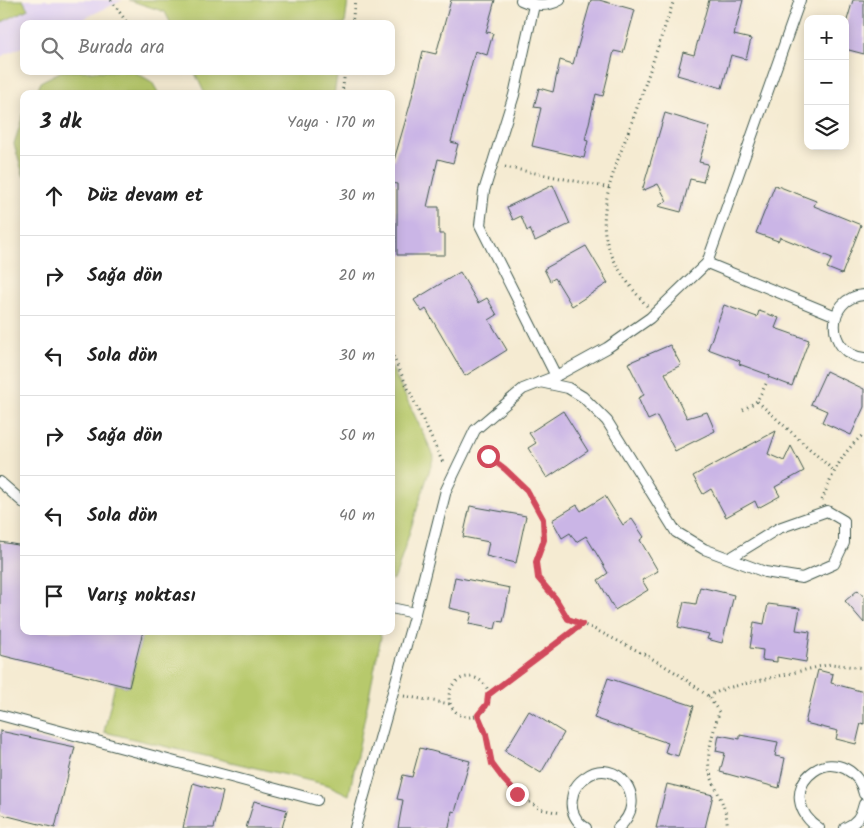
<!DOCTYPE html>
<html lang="tr">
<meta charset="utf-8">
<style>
body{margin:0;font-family:Kalam,sans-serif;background:#f6f6f6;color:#222}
.controls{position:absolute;right:15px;top:15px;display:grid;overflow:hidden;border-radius:10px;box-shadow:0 2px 12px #0003}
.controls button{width:45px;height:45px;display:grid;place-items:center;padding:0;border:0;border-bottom:1px solid #e0e0e0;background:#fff;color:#222;font:25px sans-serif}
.stop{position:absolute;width:15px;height:15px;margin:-11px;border:4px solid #d1495b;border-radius:50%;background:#fff}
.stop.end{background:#d1495b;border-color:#fff;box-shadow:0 1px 5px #0008}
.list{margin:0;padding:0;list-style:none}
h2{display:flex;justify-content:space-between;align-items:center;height:65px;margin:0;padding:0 20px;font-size:21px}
h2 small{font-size:16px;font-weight:400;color:#767676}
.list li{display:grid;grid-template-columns:32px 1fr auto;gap:15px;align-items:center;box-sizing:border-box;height:80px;padding:0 20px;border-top:1px solid #e0e0e0}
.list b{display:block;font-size:19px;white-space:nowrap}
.list em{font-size:16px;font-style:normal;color:#767676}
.icon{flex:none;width:28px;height:28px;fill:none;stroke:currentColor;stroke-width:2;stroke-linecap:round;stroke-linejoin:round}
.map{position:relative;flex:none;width:864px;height:828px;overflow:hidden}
.search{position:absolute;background:#fff;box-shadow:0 2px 12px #0003;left:20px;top:20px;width:375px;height:55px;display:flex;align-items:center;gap:12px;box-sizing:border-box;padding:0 18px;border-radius:10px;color:#767676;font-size:19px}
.panel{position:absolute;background:#fff;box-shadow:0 2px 12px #0003;left:20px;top:90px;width:375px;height:545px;border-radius:10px}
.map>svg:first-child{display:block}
</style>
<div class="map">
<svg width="864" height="828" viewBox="0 0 864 828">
<rect width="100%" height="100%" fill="#fcf5e5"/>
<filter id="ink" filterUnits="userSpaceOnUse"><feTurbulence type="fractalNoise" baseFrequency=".02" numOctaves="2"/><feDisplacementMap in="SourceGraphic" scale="10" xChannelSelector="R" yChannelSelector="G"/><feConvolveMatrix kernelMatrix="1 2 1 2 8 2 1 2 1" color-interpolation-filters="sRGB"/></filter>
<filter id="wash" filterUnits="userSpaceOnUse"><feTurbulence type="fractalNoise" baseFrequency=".0096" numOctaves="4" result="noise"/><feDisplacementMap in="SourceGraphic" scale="20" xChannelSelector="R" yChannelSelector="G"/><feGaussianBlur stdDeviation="1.12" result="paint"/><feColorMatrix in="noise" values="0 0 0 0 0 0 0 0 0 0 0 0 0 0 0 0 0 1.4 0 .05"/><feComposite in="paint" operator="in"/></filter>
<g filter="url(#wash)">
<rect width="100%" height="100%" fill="#f5ebd2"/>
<polygon fill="#e2d4f3" points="0,0 123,0 72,24 24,24 24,46 0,57"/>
<g fill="#b7c96c" stroke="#6b8350">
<polygon points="0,0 23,0 28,9 0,23"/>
<polygon points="129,0 348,0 345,24 171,24 165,12"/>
<polygon points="62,71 133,71 152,82 159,94 34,94 42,81"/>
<polygon points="194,71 338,71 334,94 205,94"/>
<polygon points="24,112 24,177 14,144"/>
<polygon points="391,366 434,456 395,578 391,580"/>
<polygon points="143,631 379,631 381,637 349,795 328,785 104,732 115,684 129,687"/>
</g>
<g id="blocks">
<g fill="#cab5e6">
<polygon points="451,0 495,0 486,32 493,33 487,55 475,51 451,142 458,144 453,163 438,159 427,207 439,207 439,234 445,234 445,255 397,255 397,184 391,183 391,160 394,160 410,105 423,51 436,54"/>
<polygon points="591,0 599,0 635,10 623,53 614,51 603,96 596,94 585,140 588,141 584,158 532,146 541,108 534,107 539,88 553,92 560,60 573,64"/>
<polygon points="709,0 743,0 734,35 751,39 746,59 731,55 722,88 677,75 683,52 694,55"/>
<polygon points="853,0 864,0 864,54 845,49 845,27"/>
<polygon points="665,113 710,127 699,162 708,164 703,182 690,179 681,212 658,206 667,201 658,184 642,191"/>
<polygon points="553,185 570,224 535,241 530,229 527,231 521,216 513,220 507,207"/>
<polygon points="775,185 816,201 814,206 861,225 842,274 827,268 832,258 780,237 778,241 756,233"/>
<polygon points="586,246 608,283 572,306 555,278 550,281 544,269"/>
<polygon points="460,272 478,303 487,298 497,315 489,320 507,350 465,376 426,309 422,312 414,300"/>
<polygon points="724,305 757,317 759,311 779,318 775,328 809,340 792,386 768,377 769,375 739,364 740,361 708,349"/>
<polygon points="670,345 681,365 665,373 687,418 707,412 715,431 675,451 657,416 648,420 638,398 644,395 628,363"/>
<polygon points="826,371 864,389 864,407 851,435 822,422 827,411 811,404"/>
<polygon points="563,411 588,451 547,478 528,448 536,443 529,433"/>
<polygon points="776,431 768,454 784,461 791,446 804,471 775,487 780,496 758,508 755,501 726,517 711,489 703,494 693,476"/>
<polygon points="605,496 623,525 632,519 644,537 640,540 658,571 642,580 648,590 615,610 598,580 608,573 586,536 576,542 570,533 562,538 552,520 577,505 581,511"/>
<polygon points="470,506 526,516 516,563 486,556 489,542 463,537"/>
<polygon points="0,542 24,546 24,631 143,631 129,687 0,655"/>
<polygon points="455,577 510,588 503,622 497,621 495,629 469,624 472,613 449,608"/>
<polygon points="700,587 734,595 722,643 707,639 709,634 678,627 684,602 696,604"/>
<polygon points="858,590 864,597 864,623 845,601"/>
<polygon points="768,604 800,608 796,630 810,632 806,662 777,657 777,662 762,660 763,650 750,648 754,622 764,624"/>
<polygon points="818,670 833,674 831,683 864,692 864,724 861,723 856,744 836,739 838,731 805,723"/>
<polygon points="608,678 694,706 678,756 665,752 668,743 594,718"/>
<polygon points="529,711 564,733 541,773 505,751"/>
<polygon points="0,731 75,747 55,828 0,814"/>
<polygon points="719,735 740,739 740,735 778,742 775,756 785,758 779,788 720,772 725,753 716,751"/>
<polygon points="420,748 470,761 455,812 452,811 449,828 398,828 403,800 397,799 403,775 412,777"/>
<polygon points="193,783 223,792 214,828 183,828"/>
<polygon points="667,784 713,795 705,828 656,828"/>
<polygon points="254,801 287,810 282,828 246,828"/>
</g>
</g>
</g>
<g filter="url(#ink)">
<use href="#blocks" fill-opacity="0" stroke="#3f574c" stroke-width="1"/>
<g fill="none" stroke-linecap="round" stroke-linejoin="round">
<defs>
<g id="service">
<path d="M521,0C534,6 547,7 560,0"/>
<polyline points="534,5 514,95 484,191 480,225 556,376"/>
<polyline points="707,263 836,316"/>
<path d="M864,295C825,297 825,354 864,358"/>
<polyline points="540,382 568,388 583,397 607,421 676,532 704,549 765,572 802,578 834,564 844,543 844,521 827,511 779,528 730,558"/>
<polyline points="0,482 24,503"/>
<polyline points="391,608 415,613"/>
<polyline points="0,715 317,800"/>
<polyline points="355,828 415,613 446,490 475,430 523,389 556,376 607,348 650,318 707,263 800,0"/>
<path d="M586,828C576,822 570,811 572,799C573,789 578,782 586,777C615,755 652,799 618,828"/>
<path d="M819,828C798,815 791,787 814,771C835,756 860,772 864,794"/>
<path d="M845,828C855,824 862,815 864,804"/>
</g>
</defs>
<use href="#service" stroke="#3f574c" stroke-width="12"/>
<g stroke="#3f574c" stroke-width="3" stroke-dasharray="1 4" stroke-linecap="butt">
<polyline points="111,0 128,24"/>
<polyline points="352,24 355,0"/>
<polyline points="342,94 345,71"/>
<polyline points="505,167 610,188"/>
<path d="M647,306C629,286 610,261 605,234C600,197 621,153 633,119C647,80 660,40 674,0"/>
<polyline points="391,352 444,465"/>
<polyline points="766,384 757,401 834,471"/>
<polyline points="743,410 757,401"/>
<path d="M488,456L505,469L527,490L543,519V540L536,562L538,579L556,599L568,619L592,628L646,655L678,674L708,696L719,712C714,731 705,754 710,773C715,790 729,810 727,828"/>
<path d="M822,500C834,472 840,454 864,434"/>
<circle cx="469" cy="697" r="20"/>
<polyline points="488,695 582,625"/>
<polyline points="404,696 450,704"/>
<polyline points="708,696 727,688 831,664 864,668"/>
<polyline points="478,715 486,734 492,764 504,780 517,794 540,809 561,813"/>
</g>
<use href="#service" stroke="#fff" stroke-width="10"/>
</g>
</g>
<g fill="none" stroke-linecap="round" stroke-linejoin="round" filter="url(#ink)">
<polyline stroke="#d1495b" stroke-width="6" points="488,456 505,469 527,490 543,519 544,540 536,562 538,578 556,599 568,619 582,624 488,695 487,704 478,715 486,734 492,764 504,780 517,794"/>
</g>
</svg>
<div class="controls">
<button>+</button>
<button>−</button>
<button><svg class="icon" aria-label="layers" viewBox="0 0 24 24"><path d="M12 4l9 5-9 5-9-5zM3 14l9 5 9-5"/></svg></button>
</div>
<div class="stop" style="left:488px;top:456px"></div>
<div class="stop end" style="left:517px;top:794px"></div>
<div class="search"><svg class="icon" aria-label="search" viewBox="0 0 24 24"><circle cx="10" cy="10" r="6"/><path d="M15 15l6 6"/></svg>Burada ara</div>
<section class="panel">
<h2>3 dk<small>Yaya · 170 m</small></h2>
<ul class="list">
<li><svg class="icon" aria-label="ahead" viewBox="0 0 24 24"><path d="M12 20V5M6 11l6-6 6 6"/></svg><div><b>Düz devam et</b></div><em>30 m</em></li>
<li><svg class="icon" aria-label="right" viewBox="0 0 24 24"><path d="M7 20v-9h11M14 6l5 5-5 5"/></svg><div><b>Sağa dön</b></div><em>20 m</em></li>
<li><svg class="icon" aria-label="left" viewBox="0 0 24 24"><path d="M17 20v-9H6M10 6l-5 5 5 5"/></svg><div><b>Sola dön</b></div><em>30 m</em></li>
<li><svg class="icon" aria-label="right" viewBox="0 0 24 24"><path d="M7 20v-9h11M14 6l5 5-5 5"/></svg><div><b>Sağa dön</b></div><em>50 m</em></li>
<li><svg class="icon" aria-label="left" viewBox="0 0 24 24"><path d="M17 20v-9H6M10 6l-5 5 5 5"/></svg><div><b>Sola dön</b></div><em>40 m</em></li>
<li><svg class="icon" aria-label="arrive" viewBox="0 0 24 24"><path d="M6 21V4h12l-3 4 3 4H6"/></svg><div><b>Varış noktası</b></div></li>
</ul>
</section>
</div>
